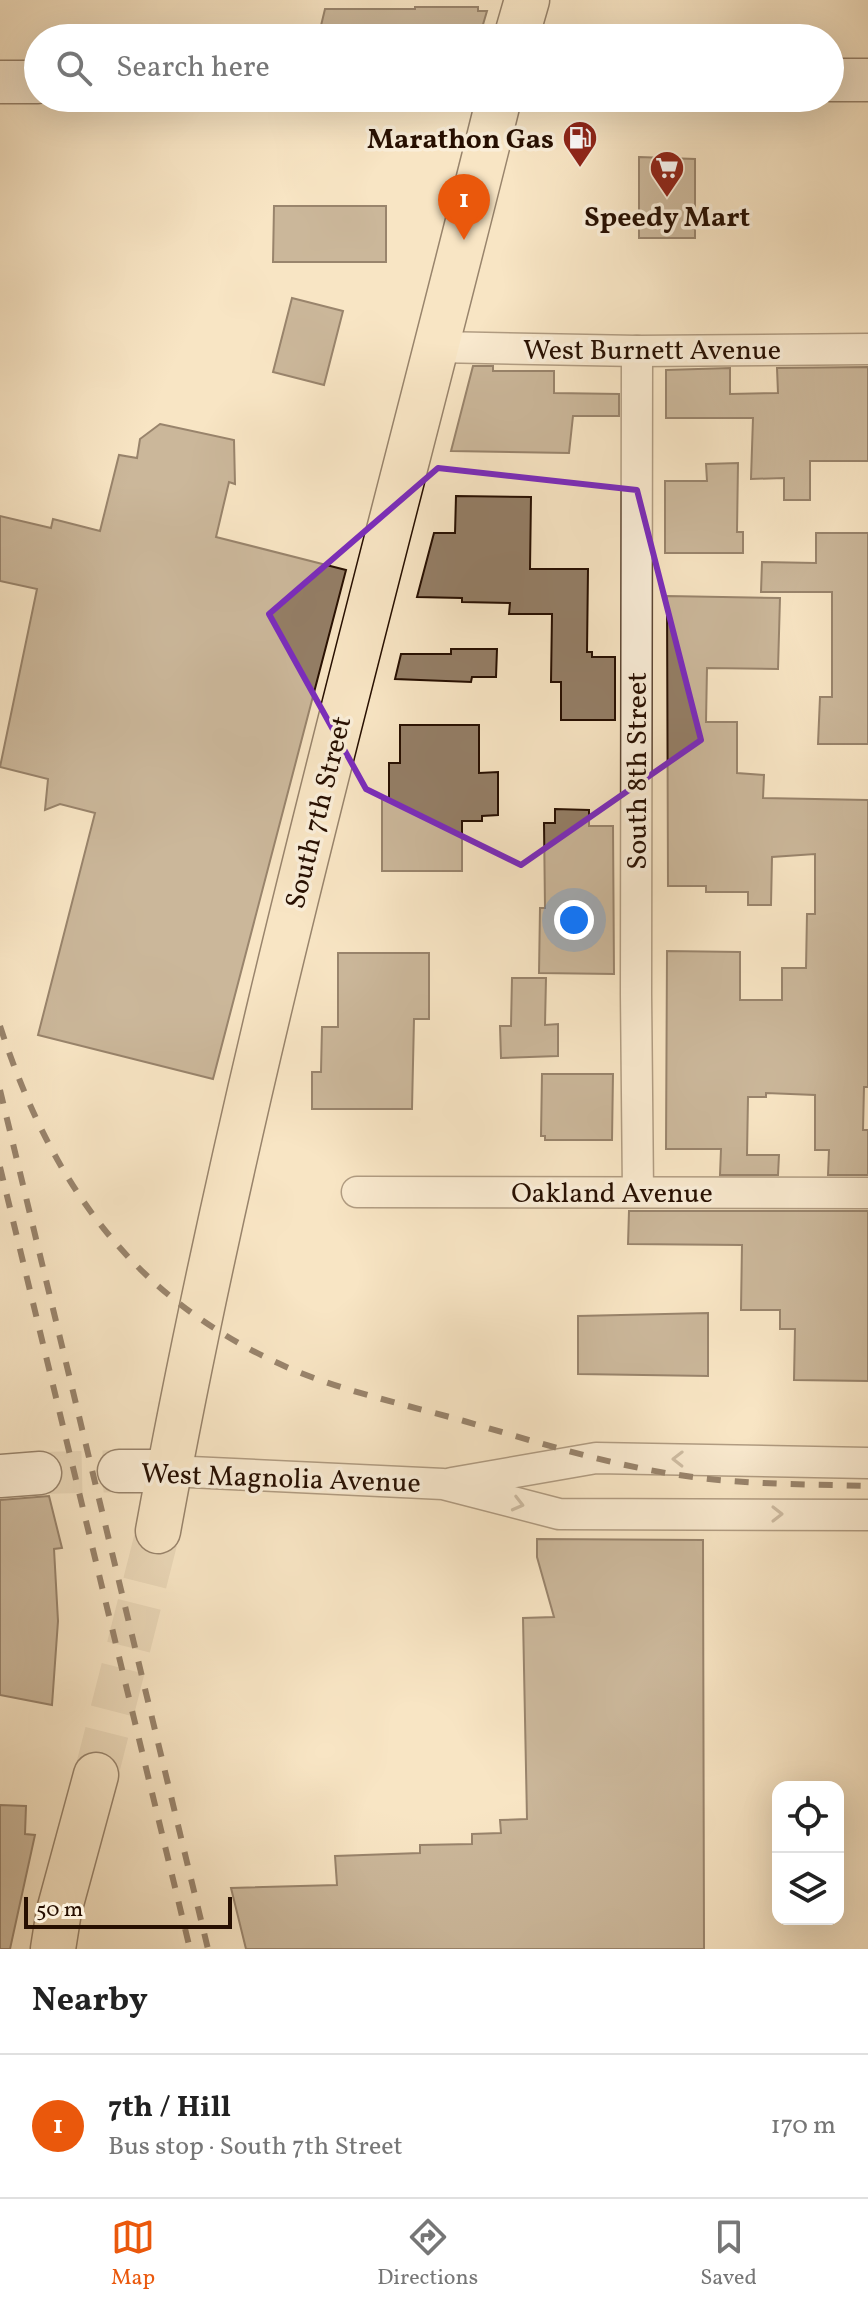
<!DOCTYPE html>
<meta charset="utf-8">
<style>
body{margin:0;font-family:Vollkorn,serif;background:#f2f2f2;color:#222}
.controls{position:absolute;right:24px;bottom:24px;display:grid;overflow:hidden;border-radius:16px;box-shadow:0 8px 32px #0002}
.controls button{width:72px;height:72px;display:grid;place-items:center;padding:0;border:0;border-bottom:2px solid #e0e0e0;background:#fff;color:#222;font:40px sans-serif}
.scale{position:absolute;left:24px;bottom:20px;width:208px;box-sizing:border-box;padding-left:8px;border:4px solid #270f01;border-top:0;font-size:22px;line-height:28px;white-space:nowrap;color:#270f01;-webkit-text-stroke:6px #faeed9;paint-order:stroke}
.you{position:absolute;left:574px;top:920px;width:28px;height:28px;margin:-20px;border:6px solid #fff;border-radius:50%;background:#1a73e8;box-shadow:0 0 0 12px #1a73e833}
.badge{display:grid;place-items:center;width:52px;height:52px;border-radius:50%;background:#ea580c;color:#fff;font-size:26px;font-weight:700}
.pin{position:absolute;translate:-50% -66px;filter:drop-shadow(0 2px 4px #0008)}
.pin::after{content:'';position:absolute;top:42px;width:28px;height:24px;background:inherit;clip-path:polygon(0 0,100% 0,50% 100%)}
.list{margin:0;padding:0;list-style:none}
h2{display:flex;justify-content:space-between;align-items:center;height:104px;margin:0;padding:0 32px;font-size:34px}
h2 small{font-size:26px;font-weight:400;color:#767676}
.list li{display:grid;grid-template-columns:52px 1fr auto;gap:24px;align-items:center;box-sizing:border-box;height:144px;padding:0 32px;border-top:2px solid #e0e0e0}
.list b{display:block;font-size:30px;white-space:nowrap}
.list p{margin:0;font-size:26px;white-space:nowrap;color:#767676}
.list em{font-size:26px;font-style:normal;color:#767676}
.icon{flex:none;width:44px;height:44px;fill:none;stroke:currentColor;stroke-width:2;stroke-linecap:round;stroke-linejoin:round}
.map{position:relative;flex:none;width:868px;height:1949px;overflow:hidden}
.search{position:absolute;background:#fff;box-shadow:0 8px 32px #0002;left:24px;right:24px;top:24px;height:88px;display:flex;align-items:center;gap:20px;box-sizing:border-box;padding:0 28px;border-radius:44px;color:#767676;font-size:30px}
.sheet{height:248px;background:#fff}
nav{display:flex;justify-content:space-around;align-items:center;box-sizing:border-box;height:112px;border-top:2px solid #e0e0e0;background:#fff;font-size:22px;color:#767676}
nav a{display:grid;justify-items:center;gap:4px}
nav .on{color:#ea580c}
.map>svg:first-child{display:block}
</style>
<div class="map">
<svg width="868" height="1949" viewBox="0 0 868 1949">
<rect width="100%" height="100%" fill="#f8e5c4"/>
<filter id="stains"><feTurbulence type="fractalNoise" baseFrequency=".0025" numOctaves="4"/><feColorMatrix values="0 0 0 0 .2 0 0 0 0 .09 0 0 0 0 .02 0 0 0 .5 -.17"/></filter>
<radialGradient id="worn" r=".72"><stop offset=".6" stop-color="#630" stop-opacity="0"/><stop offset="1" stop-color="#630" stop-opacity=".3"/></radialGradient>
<g fill="#947e66" stroke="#270f01" stroke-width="2">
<polygon points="415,7 478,7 478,11 487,11 479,38 318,38 325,9 415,9"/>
<polygon points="639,157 695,159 695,238 639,238"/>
<polygon points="274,206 386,206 386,262 273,262"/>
<polygon points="292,298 343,311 324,385 273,372"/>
<polygon points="473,366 493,366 493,371 554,371 554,393 619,394 619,416 573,416 569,453 451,451"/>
<polygon points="868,367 868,461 810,461 810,500 784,500 784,478 751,479 753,418 666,418 666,370 730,368 730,394 778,393 777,368"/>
<polygon points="160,424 234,440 235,484 229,482 216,537 346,570 213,1079 38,1035 95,813 60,804 45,810 48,779 0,767 37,589 0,581 0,516 51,528 53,519 100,531 119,455 137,458 140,439"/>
<polygon points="738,463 737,532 743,532 743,553 665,553 665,481 707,481 706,464"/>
<polygon points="456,496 531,497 530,569 588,569 587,652 592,652 592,657 615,657 615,720 561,720 561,682 551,682 552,614 509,614 510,603 462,602 462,598 417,597 434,533 455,533"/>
<polygon points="816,533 868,533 868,744 818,744 820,697 832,697 832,592 761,592 762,562 816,563"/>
<polygon points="667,596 780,598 778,669 707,668 706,722 737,722 737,773 764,775 763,798 868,800 868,1087 864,1087 863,1130 868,1130 868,1175 828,1175 829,1150 815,1150 815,1095 766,1093 766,1097 748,1097 747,1155 779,1155 778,1175 720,1175 721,1149 666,1149 667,951 740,952 740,1000 782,1000 782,968 806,968 807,914 815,914 815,854 772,857 771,905 748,905 748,892 706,892 706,886 668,886"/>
<polygon points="451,649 497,649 496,677 472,677 471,682 395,679 401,654 451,654"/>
<polygon points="400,725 479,725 479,773 498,772 498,815 482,816 482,821 462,821 462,871 382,871 382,800 389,800 389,763 400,763"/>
<polygon points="555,809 589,810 589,826 613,826 614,974 539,973 540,908 545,908 544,823 555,823"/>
<polygon points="338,953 429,953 429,1019 414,1019 412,1109 312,1109 312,1072 321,1072 322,1027 338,1027"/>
<polygon points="512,978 546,978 545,1025 558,1024 558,1056 501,1058 500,1026 511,1026"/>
<polygon points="542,1074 613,1074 612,1140 545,1140 545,1136 541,1136"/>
<polygon points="629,1211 868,1211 868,1381 794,1380 795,1329 780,1329 780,1310 741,1310 742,1245 628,1244"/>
<polygon points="708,1313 708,1376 578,1374 578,1316"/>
<polygon points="49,1496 62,1548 54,1549 58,1621 52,1705 0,1695 0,1500"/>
<polygon points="537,1539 703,1540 704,1949 246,1949 231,1888 337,1885 335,1856 420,1853 420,1845 472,1844 472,1834 501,1833 500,1820 527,1819 523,1618 554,1617 537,1557"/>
<polygon points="0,1805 26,1806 25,1834 35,1835 10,1949 0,1949"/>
</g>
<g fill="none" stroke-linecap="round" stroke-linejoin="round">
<polyline stroke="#d9c5a7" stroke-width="42" stroke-dasharray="42 21" stroke-linecap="butt" points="40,1473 119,1471"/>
<polyline stroke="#d9c5a7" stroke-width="44" stroke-dasharray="44 22" stroke-linecap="butt" points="96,1775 158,1531"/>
<defs>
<g id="street">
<polyline points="437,347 637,351 868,349"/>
<polyline points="637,351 636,994 638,1192"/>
<polyline points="357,1192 868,1193"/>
<polyline points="169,1471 443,1484 559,1514 868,1515"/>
<polyline points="452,1483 596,1458 868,1463"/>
</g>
<g id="secondary">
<polyline points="830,80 868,80"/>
<polyline points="0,82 38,82"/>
<polyline points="119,1471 169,1471"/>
<polyline points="0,1476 40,1473"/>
</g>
<g id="primary">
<polyline points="516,38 527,0"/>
<path d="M158,1531C246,1048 381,575 499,98"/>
<polyline points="53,1949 59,1911 96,1775"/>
</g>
</defs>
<use href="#street" stroke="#5b4432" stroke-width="33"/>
<use href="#secondary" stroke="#270f01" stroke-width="45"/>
<use href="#primary" stroke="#270f01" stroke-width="47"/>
<use href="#street" stroke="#faeed9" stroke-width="30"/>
<use href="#secondary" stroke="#faeed9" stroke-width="42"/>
<use href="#primary" stroke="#f8e5c4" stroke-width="44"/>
<g stroke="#270f01" stroke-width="6" stroke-dasharray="14 14" stroke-linecap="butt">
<path d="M0,1026C52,1185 134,1301 291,1369C346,1392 407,1405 464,1421C540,1443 615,1467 693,1477C751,1485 810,1484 868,1486"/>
<polyline points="0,1090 208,1949"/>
<polyline points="0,1167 190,1949"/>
</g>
</g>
<defs><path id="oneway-chevron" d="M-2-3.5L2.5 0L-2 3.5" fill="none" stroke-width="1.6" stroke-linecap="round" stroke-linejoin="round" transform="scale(2)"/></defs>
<g stroke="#9b8a78">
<use href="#oneway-chevron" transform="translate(678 1459) rotate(-179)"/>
<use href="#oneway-chevron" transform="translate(518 1504) rotate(14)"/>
<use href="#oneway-chevron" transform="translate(777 1514)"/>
</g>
<path d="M0 0H868V1949H0ZM438,468L637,490L701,740L521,865L366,789L269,614Z" fill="#f8e5c4" fill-opacity=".55" fill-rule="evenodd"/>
<path fill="none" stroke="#7b2cbf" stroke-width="6" stroke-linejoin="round" d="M438,468L637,490L701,740L521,865L366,789L269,614Z"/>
<defs>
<symbol id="fuel-pin" viewBox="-11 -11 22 30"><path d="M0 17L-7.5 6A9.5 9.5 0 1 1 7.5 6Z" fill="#8f2418" stroke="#faeed9"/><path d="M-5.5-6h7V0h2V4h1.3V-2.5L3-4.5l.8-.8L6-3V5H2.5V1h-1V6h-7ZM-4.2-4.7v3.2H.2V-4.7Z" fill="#fff"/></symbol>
<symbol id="supermarket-pin" viewBox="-11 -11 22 30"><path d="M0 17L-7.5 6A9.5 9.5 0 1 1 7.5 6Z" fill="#8f2418" stroke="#faeed9"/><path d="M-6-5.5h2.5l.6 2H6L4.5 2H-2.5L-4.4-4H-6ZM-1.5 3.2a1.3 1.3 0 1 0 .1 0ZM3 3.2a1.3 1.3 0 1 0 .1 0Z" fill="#fff"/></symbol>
</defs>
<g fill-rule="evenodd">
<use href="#fuel-pin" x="560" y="118" width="40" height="54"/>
<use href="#supermarket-pin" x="647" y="148" width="40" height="54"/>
</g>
<g text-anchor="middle" stroke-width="7" stroke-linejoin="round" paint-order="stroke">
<g font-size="28" font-weight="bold" fill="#270f01" stroke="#faeed9" text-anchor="end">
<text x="554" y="148">Marathon Gas</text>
<text x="667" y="226" text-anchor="middle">Speedy Mart</text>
</g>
<g font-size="28" fill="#270f01" stroke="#faeed9">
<text x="652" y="359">West Burnett Avenue</text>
<text transform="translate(636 771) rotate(-90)" y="10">South 8th Street</text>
<text transform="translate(317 812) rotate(-76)" y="10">South 7th Street</text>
<text x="612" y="1202">Oakland Avenue</text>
<text transform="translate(281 1477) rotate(2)" y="10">West Magnolia Avenue</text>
</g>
</g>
<rect width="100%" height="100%" filter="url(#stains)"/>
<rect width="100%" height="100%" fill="url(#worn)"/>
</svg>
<div class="controls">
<button><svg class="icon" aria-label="locate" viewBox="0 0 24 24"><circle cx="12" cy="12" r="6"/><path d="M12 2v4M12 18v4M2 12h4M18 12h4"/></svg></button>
<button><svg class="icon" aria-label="layers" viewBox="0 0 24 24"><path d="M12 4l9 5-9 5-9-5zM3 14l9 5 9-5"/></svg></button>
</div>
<div class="scale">50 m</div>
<div class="you"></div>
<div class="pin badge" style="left:464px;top:240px">1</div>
<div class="search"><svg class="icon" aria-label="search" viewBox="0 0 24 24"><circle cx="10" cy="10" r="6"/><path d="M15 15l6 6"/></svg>Search here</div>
</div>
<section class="sheet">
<h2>Nearby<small></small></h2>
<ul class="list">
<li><span class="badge">1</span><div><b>7th / Hill</b><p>Bus stop · South 7th Street</p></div><em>170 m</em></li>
</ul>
</section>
<nav>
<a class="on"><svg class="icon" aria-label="map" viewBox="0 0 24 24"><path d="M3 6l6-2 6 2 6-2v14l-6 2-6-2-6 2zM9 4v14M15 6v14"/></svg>Map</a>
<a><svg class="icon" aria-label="directions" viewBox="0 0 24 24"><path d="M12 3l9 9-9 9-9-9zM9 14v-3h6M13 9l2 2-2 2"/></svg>Directions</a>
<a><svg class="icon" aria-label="saved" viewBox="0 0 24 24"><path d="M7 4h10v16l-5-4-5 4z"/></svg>Saved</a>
</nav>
